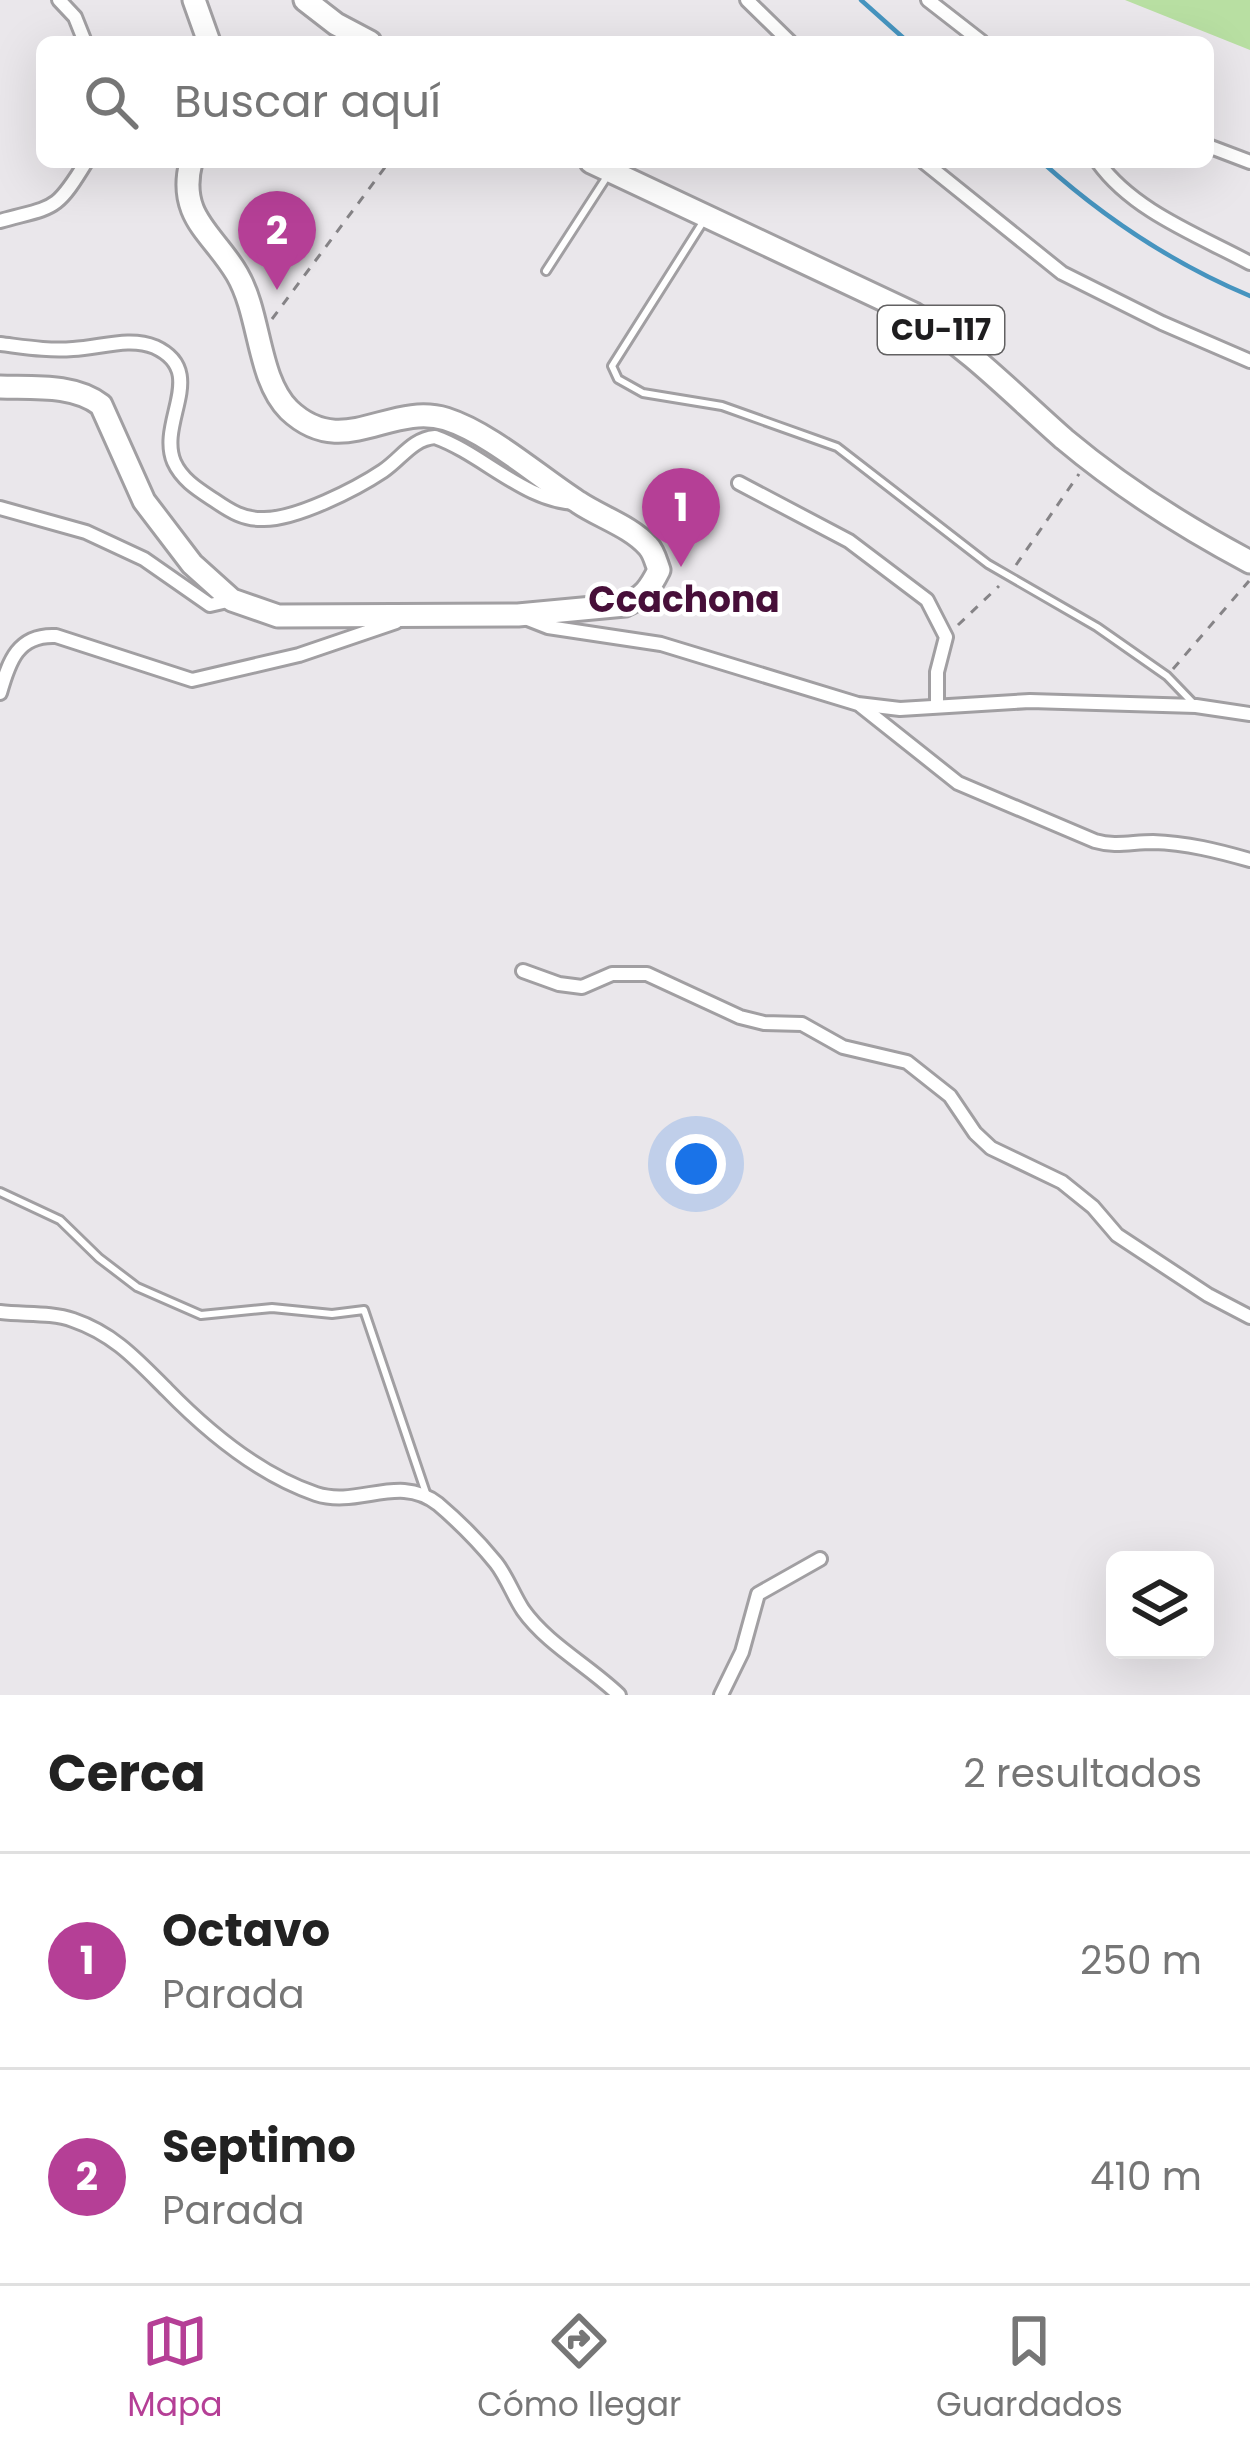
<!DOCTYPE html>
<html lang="es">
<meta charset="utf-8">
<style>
body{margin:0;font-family:Poppins,sans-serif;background:#f2f2f2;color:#222}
.controls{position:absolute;right:36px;bottom:36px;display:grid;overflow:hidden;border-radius:18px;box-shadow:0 12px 48px #0002}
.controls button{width:108px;height:108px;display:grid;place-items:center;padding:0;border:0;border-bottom:3px solid #e0e0e0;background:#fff;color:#222;font:60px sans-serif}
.you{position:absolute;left:696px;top:1164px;width:42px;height:42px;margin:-30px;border:9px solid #fff;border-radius:50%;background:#1a73e8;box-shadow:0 0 0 18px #1a73e833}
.badge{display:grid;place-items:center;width:78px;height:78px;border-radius:50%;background:#b53f96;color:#fff;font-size:39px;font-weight:700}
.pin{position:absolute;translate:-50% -99px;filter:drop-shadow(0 3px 6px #0008)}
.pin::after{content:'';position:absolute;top:63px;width:42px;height:36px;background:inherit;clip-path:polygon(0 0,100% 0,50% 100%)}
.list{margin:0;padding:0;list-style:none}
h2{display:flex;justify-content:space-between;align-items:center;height:156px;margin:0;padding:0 48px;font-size:51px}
h2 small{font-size:39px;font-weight:400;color:#767676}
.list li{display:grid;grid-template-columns:78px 1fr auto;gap:36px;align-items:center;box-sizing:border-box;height:216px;padding:0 48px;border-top:3px solid #e0e0e0}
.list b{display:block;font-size:45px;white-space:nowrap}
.list p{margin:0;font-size:39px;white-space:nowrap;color:#767676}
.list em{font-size:39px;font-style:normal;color:#767676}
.icon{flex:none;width:66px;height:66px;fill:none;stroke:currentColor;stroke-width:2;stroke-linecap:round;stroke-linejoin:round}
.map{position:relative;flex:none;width:1250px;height:1695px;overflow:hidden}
.search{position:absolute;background:#fff;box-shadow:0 12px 48px #0002;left:36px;right:36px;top:36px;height:132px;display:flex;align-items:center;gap:30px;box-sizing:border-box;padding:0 42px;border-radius:18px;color:#767676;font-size:45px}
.sheet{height:588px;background:#fff}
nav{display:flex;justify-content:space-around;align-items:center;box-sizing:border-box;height:168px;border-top:3px solid #e0e0e0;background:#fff;font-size:33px;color:#767676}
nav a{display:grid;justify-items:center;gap:6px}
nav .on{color:#b53f96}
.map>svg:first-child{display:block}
</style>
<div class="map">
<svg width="1250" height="1695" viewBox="0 0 1250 1695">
<rect width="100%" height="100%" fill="#eae7eb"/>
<polygon fill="#b8dfa2" points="1125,0 1250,0 1250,50"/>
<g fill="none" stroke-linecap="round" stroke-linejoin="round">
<g stroke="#4694bf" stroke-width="4.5">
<polyline points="861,0 908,42"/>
<path d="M1042,162C1103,217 1174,264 1250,296"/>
</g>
<defs>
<g id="lane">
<polyline points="703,222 612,366 618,379 643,393 722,406 837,447 988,564 1097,627 1167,676 1193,703"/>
<polyline points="546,271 608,175"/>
<polyline points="0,1192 60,1220 99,1258 137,1287 201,1315 272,1308 332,1314 364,1310 426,1493"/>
</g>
<g id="street">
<polyline points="59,0 75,17 85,42"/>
<polyline points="747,0 790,42"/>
<polyline points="928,0 982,42"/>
<polyline points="1208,146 1250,162"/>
<polyline points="924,162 1062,273 1162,323 1250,361"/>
<path d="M1098,162C1133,211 1198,235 1250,263"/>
<path d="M0,221C54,206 55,213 86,162"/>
<path d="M0,344C25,347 48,351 73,349C100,348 129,336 155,347C209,372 157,422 174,462C182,480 199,490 214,500C230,511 244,520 264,519C297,519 356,489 383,471C402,458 412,439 435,437C483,454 525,502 577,503"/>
<polyline points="739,483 849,541 927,600 946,637 937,672 937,706"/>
<polyline points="0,508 86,532 144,559 210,605 232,600"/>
<polyline points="525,618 548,627 661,644 858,704 900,709 1030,701 1196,706 1250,714"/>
<path d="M0,693C9,661 18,634 56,636L192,680L299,655L396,622"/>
<path d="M861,706L958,783L1095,841C1115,847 1132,842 1153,842C1187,843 1218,851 1250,860"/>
<polyline points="523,971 559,984 582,987 612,974 647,974 740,1017 764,1023 802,1024 843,1047 907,1062 950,1096 975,1133 991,1148 1062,1182 1093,1207 1117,1235 1208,1295 1250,1317"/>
<path d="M0,1312C23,1315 51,1312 73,1320C114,1334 137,1360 167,1390C208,1432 260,1475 316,1494C359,1508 399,1473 438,1504C458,1521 479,1542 496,1563C507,1577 513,1595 523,1610C547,1644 589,1666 619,1695"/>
<polyline points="721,1695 742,1652 758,1594 820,1559"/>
</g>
<g id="primary">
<polyline points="194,0 209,42"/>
<polyline points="305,0 336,24 370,42"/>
<path d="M591,162L914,314C970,349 1014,395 1064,439C1120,486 1186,528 1250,562"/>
<path d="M0,387C33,388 74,384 101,405L144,501L192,564L232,600L278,616L518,615L625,605C644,597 650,588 659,570C656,562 654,552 648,546C630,526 600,517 578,502C539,477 490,433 446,419C389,402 343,461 289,410C257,378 261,315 237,274C213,233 177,217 191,162"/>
</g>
</defs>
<use href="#lane" stroke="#a19fa2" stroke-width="12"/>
<use href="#street" stroke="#a19fa2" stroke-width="18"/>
<use href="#primary" stroke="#a19fa2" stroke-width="27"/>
<g stroke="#868487" stroke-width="3" stroke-dasharray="9 9" stroke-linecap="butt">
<polyline points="272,319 389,162"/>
<polyline points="1016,565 1079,474"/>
<polyline points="958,625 999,586"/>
<polyline points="1173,669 1249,581"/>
</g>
<use href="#lane" stroke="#fff" stroke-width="6"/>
<use href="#street" stroke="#fff" stroke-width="12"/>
<use href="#primary" stroke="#fff" stroke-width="21"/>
</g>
<g text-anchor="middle" stroke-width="9" stroke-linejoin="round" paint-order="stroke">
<rect fill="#fff" stroke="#626162" stroke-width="3" x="878" y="306" width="126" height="48" rx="9"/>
<g font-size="30" font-weight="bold" fill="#1e1d1f">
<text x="941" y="340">CU-117</text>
</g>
<g font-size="36" font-weight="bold" fill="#470f39" stroke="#fff">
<text x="684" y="612">Ccachona</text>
</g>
</g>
</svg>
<div class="controls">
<button><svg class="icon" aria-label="layers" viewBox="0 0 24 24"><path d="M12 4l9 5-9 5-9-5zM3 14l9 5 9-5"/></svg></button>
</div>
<div class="you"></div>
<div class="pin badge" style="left:681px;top:567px">1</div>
<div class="pin badge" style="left:277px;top:290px">2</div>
<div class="search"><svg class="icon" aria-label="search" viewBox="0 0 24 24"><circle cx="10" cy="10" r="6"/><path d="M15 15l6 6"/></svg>Buscar aquí</div>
</div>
<section class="sheet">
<h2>Cerca<small>2 resultados</small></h2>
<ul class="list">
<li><span class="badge">1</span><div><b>Octavo</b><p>Parada</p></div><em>250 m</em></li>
<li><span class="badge">2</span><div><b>Septimo</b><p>Parada</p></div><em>410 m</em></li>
</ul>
</section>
<nav>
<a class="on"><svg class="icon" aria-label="map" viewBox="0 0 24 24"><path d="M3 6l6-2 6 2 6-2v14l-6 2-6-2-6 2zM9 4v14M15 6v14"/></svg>Mapa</a>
<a><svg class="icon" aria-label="directions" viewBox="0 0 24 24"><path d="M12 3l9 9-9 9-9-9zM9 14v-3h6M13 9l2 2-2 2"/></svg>Cómo llegar</a>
<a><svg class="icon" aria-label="saved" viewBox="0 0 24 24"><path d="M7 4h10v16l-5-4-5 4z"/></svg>Guardados</a>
</nav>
